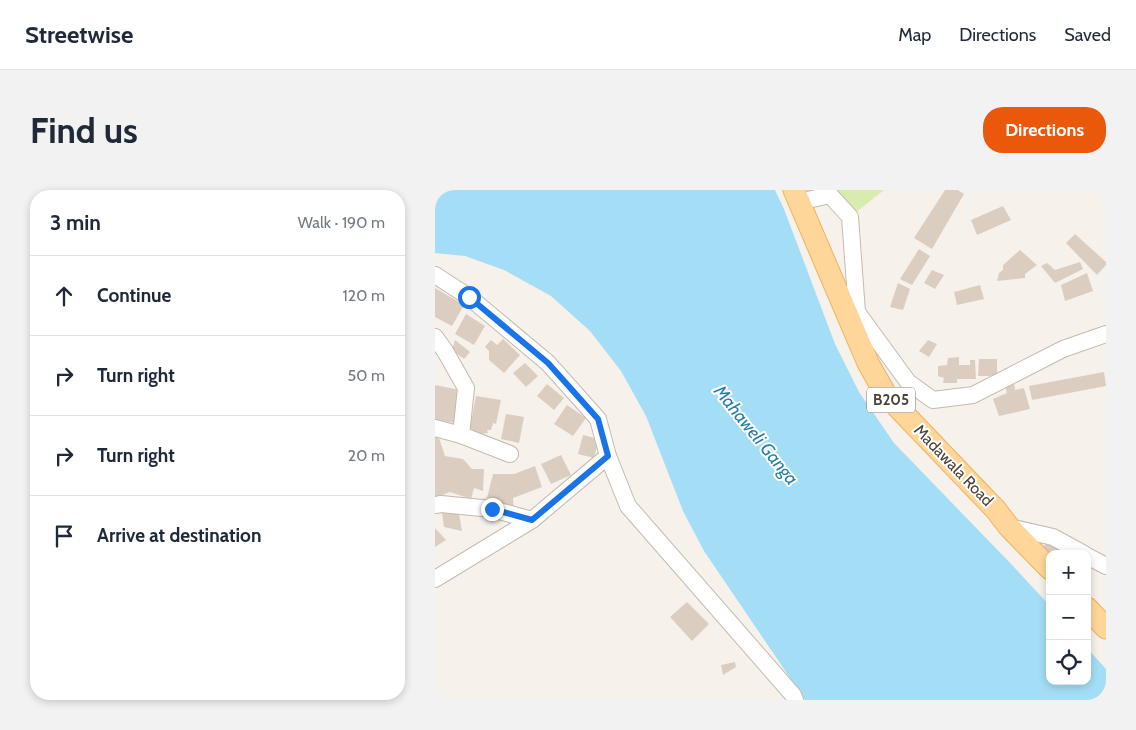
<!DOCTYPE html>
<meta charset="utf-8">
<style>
body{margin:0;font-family:Cabin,sans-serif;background:#f2f2f3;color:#1f2937}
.controls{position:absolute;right:15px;bottom:15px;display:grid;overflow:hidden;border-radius:10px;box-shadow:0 2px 8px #0003}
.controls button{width:45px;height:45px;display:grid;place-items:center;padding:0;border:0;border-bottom:1px solid #e0e1e3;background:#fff;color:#1f2937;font:25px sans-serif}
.stop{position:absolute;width:15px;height:15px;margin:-11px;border:4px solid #1a73e8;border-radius:50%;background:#fff}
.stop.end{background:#1a73e8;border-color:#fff;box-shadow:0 1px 5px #0008}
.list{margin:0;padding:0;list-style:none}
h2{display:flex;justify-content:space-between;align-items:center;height:65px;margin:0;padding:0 20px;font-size:21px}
h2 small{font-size:16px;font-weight:400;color:#747a83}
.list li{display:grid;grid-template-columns:32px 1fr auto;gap:15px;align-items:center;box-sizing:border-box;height:80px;padding:0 20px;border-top:1px solid #e0e1e3}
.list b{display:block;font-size:19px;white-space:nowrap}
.list em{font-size:16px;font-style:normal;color:#747a83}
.icon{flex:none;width:28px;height:28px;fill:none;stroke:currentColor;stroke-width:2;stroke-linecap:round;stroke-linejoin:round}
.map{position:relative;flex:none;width:671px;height:510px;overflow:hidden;border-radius:20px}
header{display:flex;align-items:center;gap:30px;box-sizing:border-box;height:70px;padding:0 25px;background:#fff;border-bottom:1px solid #e0e1e3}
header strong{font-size:24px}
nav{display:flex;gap:28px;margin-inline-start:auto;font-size:18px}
.intro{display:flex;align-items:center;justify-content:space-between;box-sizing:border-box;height:120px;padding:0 30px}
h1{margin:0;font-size:35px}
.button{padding:12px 22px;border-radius:20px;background:#ea580c;color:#fff;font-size:18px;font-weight:700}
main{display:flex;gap:30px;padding:0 30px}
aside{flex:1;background:#fff;border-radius:20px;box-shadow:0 2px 8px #0003}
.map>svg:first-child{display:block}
</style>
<header>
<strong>Streetwise</strong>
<nav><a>Map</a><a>Directions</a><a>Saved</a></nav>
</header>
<div class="intro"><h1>Find us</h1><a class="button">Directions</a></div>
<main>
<aside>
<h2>3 min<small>Walk · 190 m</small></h2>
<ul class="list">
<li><svg class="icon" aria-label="ahead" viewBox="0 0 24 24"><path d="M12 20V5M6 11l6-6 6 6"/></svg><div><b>Continue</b></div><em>120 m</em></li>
<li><svg class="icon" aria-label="right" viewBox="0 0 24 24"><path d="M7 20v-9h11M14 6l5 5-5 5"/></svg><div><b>Turn right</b></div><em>50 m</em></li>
<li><svg class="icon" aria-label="right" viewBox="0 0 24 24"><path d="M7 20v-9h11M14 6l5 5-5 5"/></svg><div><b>Turn right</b></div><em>20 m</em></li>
<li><svg class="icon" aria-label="arrive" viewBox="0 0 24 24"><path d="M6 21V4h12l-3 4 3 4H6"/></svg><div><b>Arrive at destination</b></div></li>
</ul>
</aside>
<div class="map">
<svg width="671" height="510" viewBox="0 0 671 510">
<rect width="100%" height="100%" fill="#f6f1ea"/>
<polygon fill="#d8ecb0" points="359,0 449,0 415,27 395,5 364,12"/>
<polygon fill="#a3def6" points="0,0 340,0 349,19 400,154 424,202 459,253 578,376 615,416 615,491 652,491 652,458 671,479 671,510 370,510 269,361 248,321 211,226 186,181 155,141 116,106 69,80 30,66 0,63"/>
<g fill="#dbcec1">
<polygon points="510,0 523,0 529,4 497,59 479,48"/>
<polygon points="568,16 576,30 542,45 536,30"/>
<polygon points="640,44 671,72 671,75 662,85 631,53"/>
<polygon points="484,59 495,66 477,95 465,89"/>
<polygon points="585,60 602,75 590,84 590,88 562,91 564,83 568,80 568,75"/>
<polygon points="645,72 648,79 620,93 606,76 612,73 620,80"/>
<polygon points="497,80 509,85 500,99 489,93"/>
<polygon points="652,83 658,101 630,111 626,95"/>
<polygon points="463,93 475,99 468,120 455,117"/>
<polygon points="545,95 549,109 522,115 519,102"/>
<polygon points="0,98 29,115 17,136 0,127"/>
<polygon points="31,124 50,136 39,155 20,144"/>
<polygon points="68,149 85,165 69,183 54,170 54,161 50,157 56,150 62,155"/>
<polygon points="20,150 35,162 29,169 17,160"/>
<polygon points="493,150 502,154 494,167 484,161"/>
<polygon points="524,167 524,175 535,175 535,170 540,170 541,189 522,189 522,193 508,193 509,188 503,186 503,176 512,175 513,168"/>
<polygon points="544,169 562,169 562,186 543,186"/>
<polygon points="90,173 103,186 91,197 78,183"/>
<polygon points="669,182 671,196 597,210 594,196"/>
<polygon points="569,192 579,192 580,200 589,198 595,219 564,226 558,209 572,203"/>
<polygon points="112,194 129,208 119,220 102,206"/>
<polygon points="0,195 25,200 20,233 0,230"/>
<polygon points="41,206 66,210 61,234 58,233 56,240 52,240 53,243 44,244 35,238"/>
<polygon points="132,215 151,228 138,246 119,234"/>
<polygon points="71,224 89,227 84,253 66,249"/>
<polygon points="0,245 3,245 10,266 28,269 37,279 49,279 48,301 39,298 36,309 15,302 0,308"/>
<polygon points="148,245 164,249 159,268 143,264"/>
<polygon points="126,265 136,285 116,294 106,274"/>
<polygon points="100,276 107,297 78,308 79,320 51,312 58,284 79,284"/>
<polygon points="7,322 24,324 27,341 9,337"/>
<polygon points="0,338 11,350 0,357"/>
<polygon points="617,351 629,364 614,364 608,356"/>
<polygon points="252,412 274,434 257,451 235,427"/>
<polygon points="300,472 301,477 288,485 286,475"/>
</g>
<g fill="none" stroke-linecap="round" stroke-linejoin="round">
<defs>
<g id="minor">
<polyline points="364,12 395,5 415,27 422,122 473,192 498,210 538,205 628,159 671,144"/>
<polyline points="0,85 34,107 113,173 163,229 173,266 193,316 358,505 360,510"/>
<polyline points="0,147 10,161 31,198 26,245"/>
<polyline points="0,238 26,245 75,264"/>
<polyline points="0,315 6,314 57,319 97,330"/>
<polyline points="574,337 618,347 649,364"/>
<polyline points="652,366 671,376"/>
<polyline points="0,389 97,330 173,266"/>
</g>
<g id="major">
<polyline points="359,0 433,173 451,205 561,320 574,337 615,379"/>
<polyline points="652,418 671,438"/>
</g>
</defs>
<use href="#minor" stroke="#c5baae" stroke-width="18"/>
<use href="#major" stroke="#edb261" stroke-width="23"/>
<use href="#minor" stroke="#fff" stroke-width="16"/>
<use href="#major" stroke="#ffd69a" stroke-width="21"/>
</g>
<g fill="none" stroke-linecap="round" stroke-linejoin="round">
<polyline stroke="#1a73e8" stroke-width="6" points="34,107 113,173 163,229 173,266 97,330 57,319"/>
</g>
<g text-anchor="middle" stroke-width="4" stroke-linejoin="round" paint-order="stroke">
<rect fill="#fff" stroke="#817a73" stroke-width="1" x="432" y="197.5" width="48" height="25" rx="4"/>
<g font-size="15" font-weight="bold" fill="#4b4137">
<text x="456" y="215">B205</text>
</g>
<g font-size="16" fill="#4b4137" stroke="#fff">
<text transform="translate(519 275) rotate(46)" y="6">Madawala Road</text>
</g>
<g font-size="18" font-style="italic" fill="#247ea6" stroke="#fff">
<text transform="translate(321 245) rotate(51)" y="6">Mahaweli Ganga</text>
</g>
</g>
</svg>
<div class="controls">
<button>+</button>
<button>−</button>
<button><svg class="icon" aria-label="locate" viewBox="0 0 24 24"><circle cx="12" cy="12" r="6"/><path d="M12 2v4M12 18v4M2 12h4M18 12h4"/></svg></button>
</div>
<div class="stop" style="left:34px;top:107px"></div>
<div class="stop end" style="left:57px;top:319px"></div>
</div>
</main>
